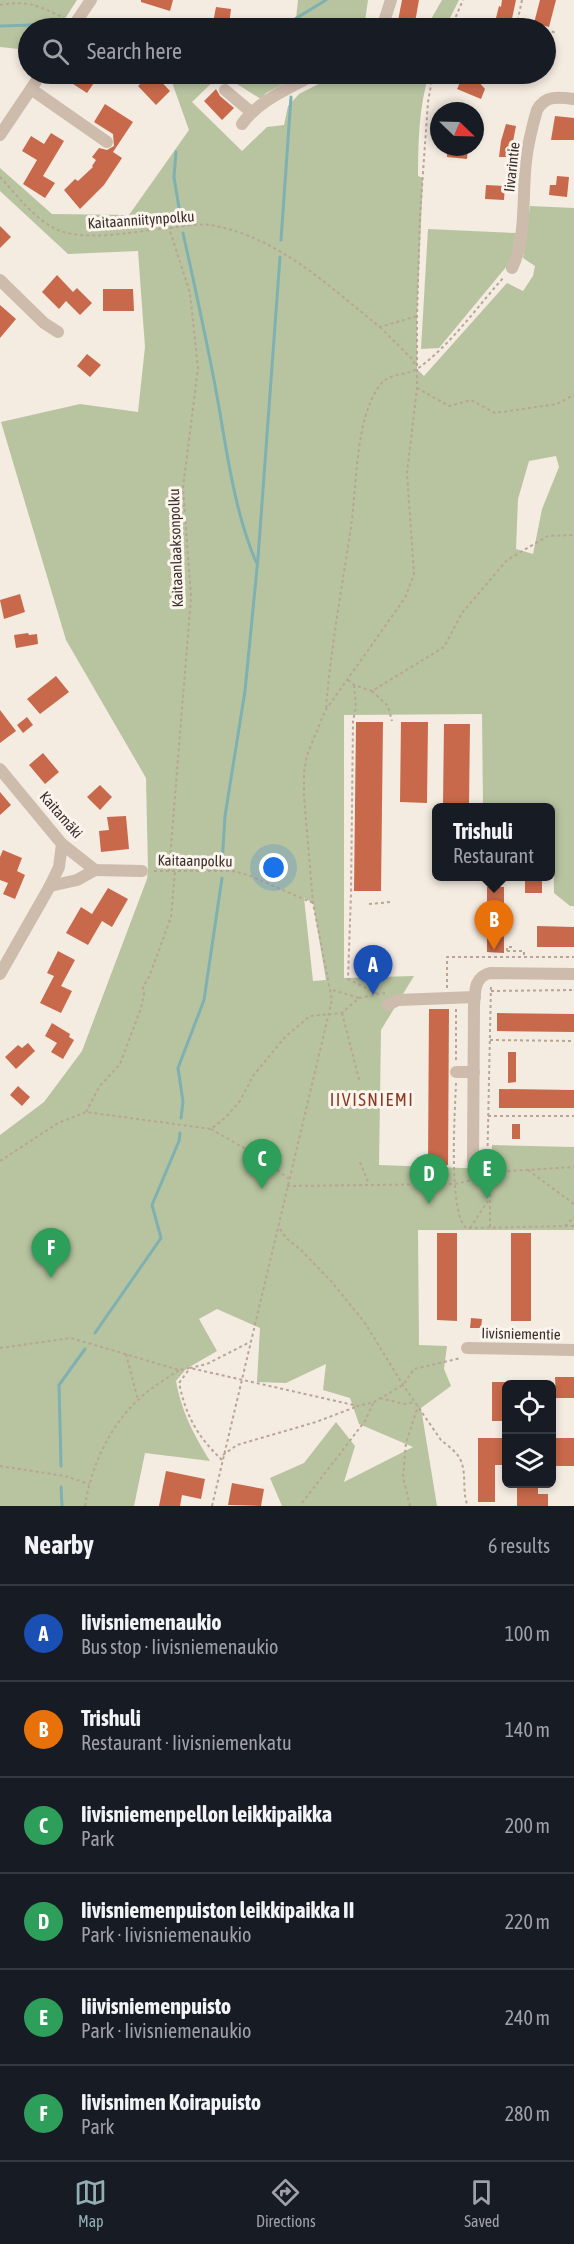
<!DOCTYPE html>
<meta charset="utf-8">
<style>
body{margin:0;font-family:"Asap Condensed",sans-serif;background:#242831;color:#f1f3f6}
.controls{position:absolute;right:18px;bottom:18px;display:grid;overflow:hidden;border-radius:9px;box-shadow:0 3px 9px #0003}
.controls button{width:54px;height:54px;display:grid;place-items:center;padding:0;border:0;border-bottom:2px solid #363941;background:#171b24;color:#f1f3f6;font:30px sans-serif}
.compass{position:absolute;left:430px;top:102px;width:54px;height:54px;border-radius:50%;background:#171b24;box-shadow:0 3px 9px #0003;rotate:113deg}
.you{position:absolute;left:274px;top:868px;width:21px;height:21px;margin:-15px;border:4px solid #fff;border-radius:50%;background:#1a73e8;box-shadow:0 0 0 9px #1a73e833}
.badge{display:grid;place-items:center;width:39px;height:39px;border-radius:50%;background:#92aeb2;color:#fff;font-size:20px;font-weight:700}
.pin{position:absolute;translate:-50% -50px;filter:drop-shadow(0 2px 3px #0008)}
.pin::after{content:'';position:absolute;top:32px;width:21px;height:18px;background:inherit;clip-path:polygon(0 0,100% 0,50% 100%)}
.popup{position:absolute;left:432px;top:803px;width:123px;height:78px;box-sizing:border-box;display:grid;place-content:center;border-radius:9px;background:#171b24;filter:drop-shadow(0 2px 4px #0005);font-size:20px;white-space:nowrap;color:#9ea1a6}
.popup b{font-size:22px;color:#f1f3f6}
.popup::after{content:'';position:absolute;left:50%;top:100%;margin-left:-12px;border:12px solid transparent;border-top-color:#171b24}
.list{margin:0;padding:0;list-style:none}
h2{display:flex;justify-content:space-between;align-items:center;height:78px;margin:0;padding:0 24px;font-size:26px}
h2 small{font-size:20px;font-weight:400;color:#9ea1a6}
.list li{display:grid;grid-template-columns:39px 1fr auto;gap:18px;align-items:center;box-sizing:border-box;height:96px;padding:0 24px;border-top:2px solid #363941}
.list b{display:block;font-size:22px;white-space:nowrap}
.list p{margin:0;font-size:20px;white-space:nowrap;color:#9ea1a6}
.list em{font-size:20px;font-style:normal;color:#9ea1a6}
.icon{flex:none;width:33px;height:33px;fill:none;stroke:currentColor;stroke-width:2;stroke-linecap:round;stroke-linejoin:round}
.map{position:relative;flex:none;width:574px;height:1506px;overflow:hidden}
.search{position:absolute;background:#171b24;box-shadow:0 3px 9px #0003;left:18px;right:18px;top:18px;height:66px;display:flex;align-items:center;gap:15px;box-sizing:border-box;padding:0 21px;border-radius:33px;color:#9ea1a6;font-size:22px}
.sheet{height:654px;background:#171b24}
nav{display:flex;justify-content:space-around;align-items:center;box-sizing:border-box;height:84px;border-top:2px solid #363941;background:#171b24;font-size:16px;color:#9ea1a6}
nav a{display:grid;justify-items:center;gap:3px}
nav .on{color:#92aeb2}
.map>svg:first-child{display:block}
</style>
<div class="map">
<svg width="574" height="1506" viewBox="0 0 574 1506">
<rect width="100%" height="100%" fill="#f4ebe1"/>
<g fill="#b8c4a0" fill-rule="evenodd">
<polygon points="0,0 77,0 59,28 28,28 28,50 0,47"/>
<polygon points="298,0 368,0 365,21 360,28 295,28"/>
<polygon points="442,0 459,0 445,28 426,28"/>
<path d="M169,74H302L266,93L261,99L221,74L192,102L242,151L267,127L284,125L288,106L299,94L338,74H429C419,106 418,142 418,176L423,178L417,316V369L424,376L507,283L523,291L533,276L535,266L523,258L530,206L574,208V906H570L554,893L553,825L551,821V808L483,807L482,714L344,715V978L414,976L381,1030L379,1165L491,1169L492,1145L574,1147V1230H418L419,1345L447,1346L444,1369L451,1386L421,1408L437,1506H282L270,1478L304,1463L336,1422L355,1446L344,1482L413,1447L359,1424L350,1398L323,1390L326,1364L286,1383L257,1382L260,1328L217,1309L199,1319L217,1351L186,1369L176,1381C182,1413 193,1433 210,1461L145,1453L134,1506H0V1135L44,1102L82,1051L147,879L148,871L146,778L66,640L1,422L80,404L138,412L145,347L138,251L68,254L0,191V168L52,214L129,215L189,130ZM556,456L559,467L542,509L533,554L516,549L518,499L529,461ZM304,898L313,903L326,980L313,981Z"/>
<polygon points="428,229 516,233 511,261 439,348 421,349"/>
</g>
<g fill="none" stroke-linecap="round" stroke-linejoin="round">
<g stroke="#7fb0b2" stroke-width="3">
<polyline points="0,26 33,25 38,28"/>
<polyline points="295,28 295,19 326,0"/>
<polyline points="292,77 292,74"/>
<polyline points="176,152 174,177 181,220"/>
<path d="M183,233C195,287 207,341 217,396C227,452 234,510 256,562"/>
<polyline points="281,240 291,97"/>
<polyline points="222,864 225,816 245,691 258,558 280,257"/>
<polyline points="181,1118 183,1102 178,1068 204,1000 222,878"/>
<polyline points="95,1333 161,1238 152,1205 179,1141 180,1133"/>
<polyline points="61,1466 59,1385 85,1349"/>
<polyline points="61,1487 62,1506"/>
</g>
</g>
<g fill="#c8694b">
<polygon points="141,0 173,0 170,11 141,2"/>
<polygon points="402,0 419,0 414,28 397,26"/>
<polygon points="502,0 516,0 510,28 494,26 499,6 501,7"/>
<polygon points="540,0 556,0 549,27 534,23"/>
<polygon points="216,7 231,9 229,25 225,24 224,28 212,28"/>
<polygon points="76,74 93,74 98,77 87,93 70,82"/>
<polygon points="151,74 154,74 170,91 156,105 138,86"/>
<polygon points="464,74 482,74 478,81 485,89 481,99 457,89"/>
<polygon points="216,89 220,96 234,108 222,120 204,101"/>
<polygon points="105,104 133,122 113,152 122,158 104,185 80,209 64,190 75,179 78,181 93,167 92,166 96,160 92,157 99,148 107,150 114,146 113,134 94,122"/>
<polygon points="555,116 574,118 574,140 551,140"/>
<polygon points="506,124 516,126 510,157 499,157 501,141"/>
<polygon points="51,133 64,141 43,176 55,183 45,198 23,184 37,160 22,151 31,136 44,144"/>
<polygon points="447,147 468,147 467,159 447,157"/>
<polygon points="557,176 569,177 567,197 549,195 550,185 556,185"/>
<polygon points="486,185 505,186 504,200 485,199"/>
<polygon points="0,226 11,237 0,248"/>
<polygon points="57,275 73,292 77,288 92,303 80,315 66,301 59,309 42,292"/>
<polygon points="103,289 133,289 134,311 103,311"/>
<polygon points="0,305 16,319 0,338"/>
<polygon points="87,354 101,365 90,377 77,366"/>
<polygon points="20,594 25,612 4,619 0,600"/>
<polygon points="28,633 29,635 37,634 38,644 16,648 14,635"/>
<polygon points="56,676 69,692 40,714 27,699"/>
<polygon points="0,710 16,731 0,743"/>
<polygon points="27,717 33,725 23,733 17,725"/>
<polygon points="356,722 383,722 381,891 354,891"/>
<polygon points="401,722 428,722 427,803 400,802"/>
<polygon points="444,724 470,724 469,805 443,805"/>
<polygon points="43,753 59,772 45,784 29,765"/>
<polygon points="100,785 112,797 100,810 87,797"/>
<polygon points="0,792 11,805 0,815"/>
<polygon points="126,816 129,849 101,852 99,831 109,830 107,817"/>
<polygon points="3,850 22,858 17,871 25,875 15,899 3,894 8,883 0,880 0,857"/>
<rect x="525" y="876" width="17" height="17"/>
<polygon points="487,887 504,887 504,953 487,952"/>
<polygon points="108,888 128,899 112,927 102,921 88,945 66,933 81,907 92,914"/>
<polygon points="537,926 574,927 574,947 537,947"/>
<polygon points="58,951 75,960 61,986 72,991 61,1013 40,1003 54,976 47,973"/>
<polygon points="429,1009 449,1009 448,1165 428,1165"/>
<polygon points="497,1013 574,1014 574,1032 497,1031"/>
<polygon points="52,1023 70,1034 69,1037 74,1040 63,1059 51,1052 57,1043 45,1036"/>
<polygon points="28,1043 35,1051 16,1069 5,1057 18,1045 22,1048"/>
<polygon points="508,1052 516,1052 516,1082 508,1083"/>
<polygon points="18,1086 30,1097 22,1106 10,1095"/>
<polygon points="499,1089 574,1090 574,1108 499,1108"/>
<rect x="512" y="1124" width="8" height="15"/>
<polygon points="437,1233 457,1233 457,1321 437,1320"/>
<rect x="511" y="1233" width="20" height="88"/>
<polygon points="471,1318 482,1319 481,1328 470,1328"/>
<polygon points="555,1377 574,1377 574,1398 556,1398"/>
<rect x="492" y="1382" width="15" height="39"/>
<polygon points="478,1438 504,1438 507,1465 495,1465 495,1502 478,1502"/>
<rect x="552" y="1438" width="22" height="28"/>
<polygon points="166,1471 205,1479 201,1499 182,1495 180,1506 159,1506"/>
<polygon points="232,1483 264,1489 261,1506 228,1505"/>
<polygon points="517,1484 538,1484 538,1494 548,1494 548,1506 517,1506"/>
</g>
<g fill="none" stroke-linecap="round" stroke-linejoin="round">
<g stroke="#b9a596" stroke-width="2" stroke-dasharray="3 3" stroke-linecap="butt">
<polyline points="522,0 517,23 538,28"/>
<path d="M0,5C28,0 39,6 64,18"/>
<polyline points="451,28 463,0"/>
<polyline points="546,30 557,33"/>
<path d="M0,177C15,193 32,216 52,227C79,243 130,232 161,229C176,228 195,223 210,225C278,236 328,286 380,327L417,316"/>
<polyline points="380,327 412,359 416,366"/>
<polyline points="417,388 449,406 471,400 495,413 557,404 574,395"/>
<polyline points="348,680 354,685 372,691 444,647 462,613 507,560 548,536 574,535"/>
<polyline points="354,685 356,707 353,721 351,893 348,979 378,994"/>
<polyline points="372,691 388,706 392,721"/>
<path d="M326,708C331,647 342,587 351,527C357,486 355,418 380,385C391,371 407,377 420,367C453,342 477,307 504,277"/>
<polyline points="154,871 233,871 248,875 313,903"/>
<polyline points="169,871 191,597 183,488 198,368 190,293 169,228"/>
<polyline points="369,904 391,902"/>
<polyline points="507,951 524,951 524,957"/>
<polyline points="507,951 507,947 512,947"/>
<polyline points="447,988 447,957 574,957"/>
<polyline points="333,990 359,998"/>
<polyline points="491,991 574,990"/>
<polyline points="342,1013 360,1083"/>
<polyline points="490,1040 574,1041"/>
<polyline points="456,1060 456,1008"/>
<path d="M456,1083C455,1111 448,1212 466,1228L574,1226"/>
<polyline points="86,1112 99,1087 120,1064 141,1008 144,994 143,987 149,977 171,917 175,871"/>
<polyline points="488,1116 574,1116"/>
<polyline points="211,1129 263,1159 289,1179"/>
<polyline points="0,1161 58,1123 86,1112 211,1129 227,1116 240,1101 253,1076 285,1037 310,1016 342,1013 359,998 385,993"/>
<polyline points="360,1162 369,1184"/>
<polyline points="528,1170 574,1204"/>
<polyline points="487,1176 491,984"/>
<polyline points="490,1176 490,1227"/>
<polyline points="287,1186 455,1184 510,1171 574,1167"/>
<polyline points="565,1226 574,1217"/>
<polyline points="470,1228 490,1198"/>
<path d="M280,1229L286,1238L300,1249L331,1281L365,1323L403,1385L441,1440C447,1445 455,1451 459,1457C468,1472 461,1491 468,1506"/>
<polyline points="0,1348 71,1338 179,1370 190,1368 358,1406 374,1402 403,1385 414,1369 461,1358"/>
<polyline points="126,1354 138,1400"/>
<polyline points="380,1398 404,1404 415,1402"/>
<polyline points="223,1455 237,1445 316,1422 358,1406"/>
<path d="M222,1460C197,1436 186,1416 179,1383L190,1368L207,1364L250,1342"/>
<polyline points="0,1466 65,1476 89,1484"/>
<polyline points="302,1503 365,1421 374,1402"/>
<path d="M85,1506C91,1467 109,1427 138,1400C150,1388 166,1379 179,1370"/>
<polyline points="212,1506 332,1000 313,903 304,796 304,772 307,755 325,711 405,598 414,574 407,473 417,388 417,316 420,215 428,102 433,74"/>
<polyline points="410,1506 403,1477 406,1443 418,1406"/>
</g>
<g stroke="#cdbbac" stroke-width="12">
<polyline points="72,28 91,0"/>
<polyline points="382,28 391,0"/>
<polyline points="31,89 107,142"/>
<polyline points="225,90 251,112"/>
<path d="M242,124C259,100 290,88 315,74"/>
<polyline points="0,135 41,74"/>
<path d="M512,268C527,238 522,194 526,161C528,144 532,127 537,110C545,95 559,97 574,99"/>
<polyline points="0,280 44,323 58,332"/>
<polyline points="0,769 62,844 95,870 142,871"/>
<polyline points="50,886 77,880 95,870"/>
<polyline points="0,974 50,886 59,867 62,844"/>
<polyline points="388,1005 398,1000 475,997"/>
<polyline points="456,1072 474,1072"/>
<path d="M473,1161L474,1006C475,991 474,977 490,973L574,974"/>
<polyline points="467,1348 574,1350"/>
</g>
</g>
<g text-anchor="middle" stroke-width="6" stroke-linejoin="round" paint-order="stroke">
<g font-size="15" fill="#3b302b" stroke="#fbf5ee">
<text transform="translate(512 167) rotate(-84)" y="5">Iivarintie</text>
<text transform="translate(141 220) rotate(-4)" y="5">Kaitaanniitynpolku</text>
<text transform="translate(176 548) rotate(-92)" y="5">Kaitaanlaaksonpolku</text>
<text transform="translate(61 815) rotate(49)" y="5">Kaitamäki</text>
<text transform="translate(195 861) rotate(1)" y="5">Kaitaanpolku</text>
<text transform="translate(521 1334) rotate(1)" y="5">Iivisniementie</text>
</g>
<g font-size="18" letter-spacing="1.5" fill="#8c3b22" stroke="#fbf5ee">
<text x="372" y="1106">IIVISNIEMI</text>
</g>
</g>
</svg>
<div class="controls">
<button><svg class="icon" aria-label="locate" viewBox="0 0 24 24"><circle cx="12" cy="12" r="6"/><path d="M12 2v4M12 18v4M2 12h4M18 12h4"/></svg></button>
<button><svg class="icon" aria-label="layers" viewBox="0 0 24 24"><path d="M12 4l9 5-9 5-9-5zM3 14l9 5 9-5"/></svg></button>
</div>
<svg class="compass" viewBox="-18 -18 36 36"><path d="M0-13l5 13h-10z" fill="#e53935"/><path d="M0 13l5-13h-10z" fill="#9ea1a6"/></svg>
<div class="you"></div>
<div class="pin badge" style="left:373px;top:995px;background:#1a4fb4">A</div>
<div class="pin badge" style="left:494px;top:950px;background:#e8710a">B</div>
<div class="popup"><b>Trishuli</b>Restaurant</div>
<div class="pin badge" style="left:262px;top:1189px;background:#2e9e5b">C</div>
<div class="pin badge" style="left:429px;top:1204px;background:#2e9e5b">D</div>
<div class="pin badge" style="left:487px;top:1199px;background:#2e9e5b">E</div>
<div class="pin badge" style="left:51px;top:1278px;background:#2e9e5b">F</div>
<div class="search"><svg class="icon" aria-label="search" viewBox="0 0 24 24"><circle cx="10" cy="10" r="6"/><path d="M15 15l6 6"/></svg>Search here</div>
</div>
<section class="sheet">
<h2>Nearby<small>6 results</small></h2>
<ul class="list">
<li><span class="badge" style="background:#1a4fb4">A</span><div><b>Iivisniemenaukio</b><p>Bus stop · Iivisniemenaukio</p></div><em>100 m</em></li>
<li><span class="badge" style="background:#e8710a">B</span><div><b>Trishuli</b><p>Restaurant · Iivisniemenkatu</p></div><em>140 m</em></li>
<li><span class="badge" style="background:#2e9e5b">C</span><div><b>Iivisniemenpellon leikkipaikka</b><p>Park</p></div><em>200 m</em></li>
<li><span class="badge" style="background:#2e9e5b">D</span><div><b>Iivisniemenpuiston leikkipaikka II</b><p>Park · Iivisniemenaukio</p></div><em>220 m</em></li>
<li><span class="badge" style="background:#2e9e5b">E</span><div><b>Iiivisniemenpuisto</b><p>Park · Iivisniemenaukio</p></div><em>240 m</em></li>
<li><span class="badge" style="background:#2e9e5b">F</span><div><b>Iivisnimen Koirapuisto</b><p>Park</p></div><em>280 m</em></li>
</ul>
</section>
<nav>
<a class="on"><svg class="icon" aria-label="map" viewBox="0 0 24 24"><path d="M3 6l6-2 6 2 6-2v14l-6 2-6-2-6 2zM9 4v14M15 6v14"/></svg>Map</a>
<a><svg class="icon" aria-label="directions" viewBox="0 0 24 24"><path d="M12 3l9 9-9 9-9-9zM9 14v-3h6M13 9l2 2-2 2"/></svg>Directions</a>
<a><svg class="icon" aria-label="saved" viewBox="0 0 24 24"><path d="M7 4h10v16l-5-4-5 4z"/></svg>Saved</a>
</nav>
